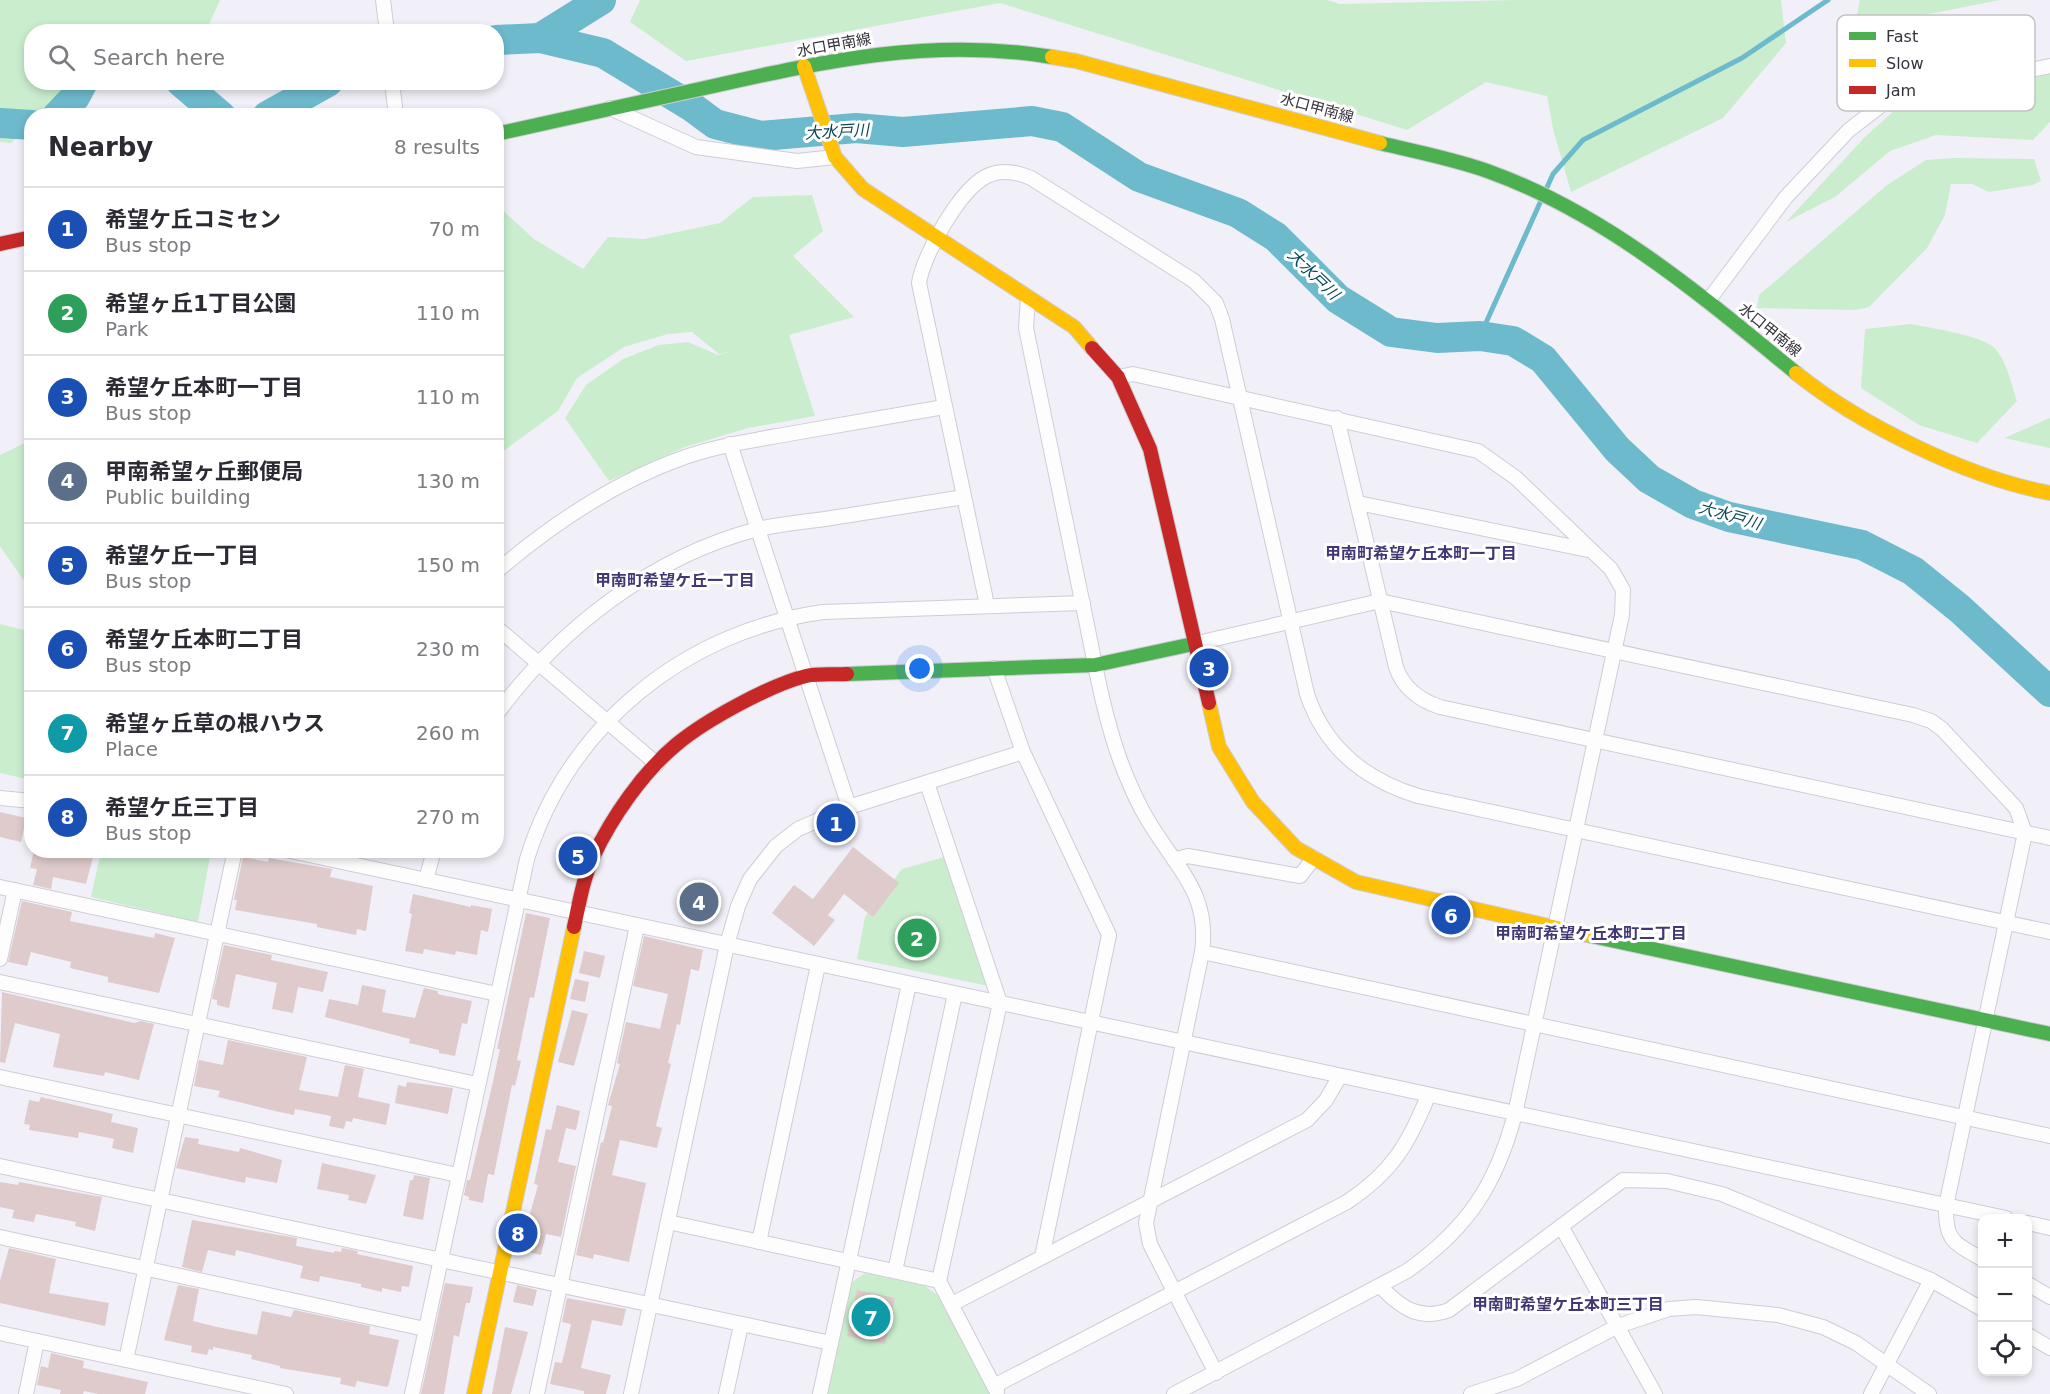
<!DOCTYPE html>
<meta charset="utf-8">
<style>
body{margin:0;font-family:"DejaVu Sans","Noto Sans JP",sans-serif;background:#f7f7f7;color:#2b2b33}
.controls{position:absolute;right:18px;bottom:18px;display:grid;overflow:hidden;border-radius:12px;box-shadow:0 3px 9px #0003}
.controls button{width:54px;height:54px;display:grid;place-items:center;padding:0;border:0;border-bottom:2px solid #e1e1e2;background:#fff;color:#2b2b33;font:30px sans-serif}
.you{position:absolute;left:920px;top:669px;width:21px;height:21px;margin:-15px;border:4px solid #fff;border-radius:50%;background:#1a73e8;box-shadow:0 0 0 9px #1a73e833}
.badge{display:grid;place-items:center;width:39px;height:39px;border-radius:50%;background:#d93025;color:#fff;font-size:20px;font-weight:700}
.pin{position:absolute;translate:-50% -50%;border:3px solid #fff;box-shadow:0 2px 6px #0006}
.list{margin:0;padding:0;list-style:none}
h2{display:flex;justify-content:space-between;align-items:center;height:78px;margin:0;padding:0 24px;font-size:26px}
h2 small{font-size:20px;font-weight:400;color:#7c7c81}
.list li{display:grid;grid-template-columns:39px 1fr auto;gap:18px;align-items:center;box-sizing:border-box;height:84px;padding:0 24px;border-top:2px solid #e1e1e2}
.list b{display:block;font-size:22px;white-space:nowrap}
.list p{margin:0;font-size:20px;white-space:nowrap;color:#7c7c81}
.list em{font-size:20px;font-style:normal;color:#7c7c81}
.icon{flex:none;width:33px;height:33px;fill:none;stroke:currentColor;stroke-width:2;stroke-linecap:round;stroke-linejoin:round}
.map{position:relative;flex:none;width:2050px;height:1394px;overflow:hidden}
.search{position:absolute;background:#fff;box-shadow:0 3px 9px #0003;left:24px;top:24px;width:480px;height:66px;display:flex;align-items:center;gap:15px;box-sizing:border-box;padding:0 21px;border-radius:24px;color:#7c7c81;font-size:22px}
.panel{position:absolute;background:#fff;box-shadow:0 3px 9px #0003;left:24px;top:108px;width:480px;height:750px;border-radius:24px}
.map>svg:first-child{display:block}
</style>
<div class="map">
<svg width="2050" height="1394" viewBox="0 0 2050 1394">
<rect width="100%" height="100%" fill="#f1f0f8"/>
<g fill="#caedce">
<polygon points="0,0 220,0 206,31 32,32 32,82 66,83 52,105 41,115 32,116 31,124 11,143 0,142"/>
<polygon points="640,0 1327,0 1340,4 1516,0 1781,0 1786,43 1723,118 1571,192 1553,129 1547,96 1486,82 1407,130 1000,3 686,61 630,22"/>
<polygon points="1860,0 2000,0 1898,20 1855,24"/>
<polygon points="2050,74 2050,122 2033,140 1936,135 1890,151 1835,197 1786,222 1865,137 1899,106"/>
<polygon points="496,158 500,208 534,239 583,269 608,237 644,239 720,223 753,197 812,195 823,231 793,256 854,317 789,335 815,416 748,428 685,447 609,481 565,418 586,385 623,359 659,345 688,342 718,355 732,351 719,354 692,332 668,334 624,347 577,378 558,411 502,452 497,462"/>
<polygon points="1954,158 2034,159 2041,181 2033,185 1989,192 1972,184 1951,184 1945,215 1927,248 1869,307 1856,310 1757,308 1759,295 1887,185 1926,160"/>
<path d="M1911,324C1931,328 1977,335 1992,346C2005,355 2012,386 2017,401L1977,443L1919,425L1861,388L1865,329Z"/>
<polygon points="2050,418 2050,448 2004,438"/>
<polygon points="31,440 31,591 0,546 0,455"/>
<polygon points="31,622 31,780 0,773 0,624 24,630"/>
<polygon points="101,851 211,851 198,922 91,897"/>
<polygon points="945,857 989,986 857,959 865,917 902,869"/>
<polygon points="865,1273 925,1286 940,1297 990,1394 828,1394 852,1282"/>
</g>
<g fill="none" stroke-linecap="round" stroke-linejoin="round">
<polyline stroke="#6dbacd" stroke-width="5" points="1480,336 1553,174 1583,140 1742,58 1828,0"/>
<g stroke="#6dbacd" stroke-width="30">
<polyline points="540,38 601,0"/>
<polyline points="496,40 540,38 603,53 692,107 715,124 761,136 856,128 903,132 1032,121 1062,127 1139,177 1238,213 1276,237 1338,299 1391,332 1437,338 1480,336 1513,341 1543,359 1617,449 1649,479 1693,504 1729,517 1862,545 1913,571 1960,609 2050,692"/>
<polyline points="181,82 221,116"/>
<polyline points="57,116 75,97 83,82"/>
<polyline points="267,116 328,82"/>
<polyline points="0,123 32,125"/>
</g>
</g>
<g fill="#dfcbcb">
<polygon points="0,812 26,818 21,842 0,837"/>
<polygon points="853,847 899,883 873,917 844,894 828,915 835,920 814,946 772,913 794,885 813,899"/>
<polygon points="34,850 89,850 88,856 93,857 86,884 53,877 51,889 33,885 37,869 30,868"/>
<polygon points="243,857 268,862 269,858 332,869 330,877 373,886 366,931 357,929 356,935 317,927 317,924 235,910 237,900 234,900"/>
<polygon points="413,894 471,907 471,905 492,909 488,932 481,930 477,955 456,951 455,955 424,949 423,954 405,951 412,914 409,913"/>
<polygon points="22,901 72,912 70,921 154,938 155,933 175,938 159,993 108,982 108,977 70,968 71,962 31,952 27,966 8,962"/>
<polygon points="526,913 550,918 534,998 530,997 517,1060 521,1061 515,1086 512,1085 494,1175 488,1174 483,1203 469,1200 469,1197 464,1195 467,1180 470,1180 492,1086 500,1049 497,1049"/>
<polygon points="644,936 703,950 699,971 691,969 680,1025 677,1024 668,1063 671,1064 656,1126 662,1128 657,1148 620,1140 612,1175 646,1183 629,1262 594,1254 593,1259 576,1255 601,1142 603,1143 612,1106 608,1105 620,1064 617,1063 626,1022 660,1029 668,994 633,986"/>
<polygon points="224,945 272,955 271,960 328,972 323,992 298,987 293,1013 272,1009 277,983 236,974 229,1008 217,1005 217,1000 212,999"/>
<polygon points="584,951 605,956 600,978 579,973"/>
<polygon points="575,979 589,982 585,1002 570,999"/>
<polygon points="362,985 386,990 382,1012 415,1018 424,988 438,991 438,994 442,995 472,1001 467,1024 462,1023 455,1056 439,1053 439,1050 409,1043 410,1039 325,1017 329,999 358,1005"/>
<polygon points="2,992 134,1023 141,1021 154,1024 139,1080 105,1072 104,1076 53,1067 60,1034 15,1023 5,1063 0,1062"/>
<polygon points="572,1010 588,1014 574,1066 558,1062"/>
<polygon points="228,1040 307,1057 299,1090 338,1097 345,1065 364,1069 358,1097 390,1104 386,1125 353,1118 352,1122 346,1121 344,1129 329,1126 331,1116 295,1109 294,1115 275,1111 218,1097 220,1091 194,1086 199,1060 223,1065"/>
<polygon points="407,1082 453,1088 448,1114 395,1103 398,1085 406,1087"/>
<polygon points="41,1097 113,1114 111,1122 138,1128 133,1153 112,1148 114,1139 79,1132 78,1138 29,1130 30,1125 24,1124 29,1100 39,1102"/>
<polygon points="557,1105 580,1111 576,1130 566,1128 558,1162 576,1166 561,1237 546,1234 541,1255 520,1250 538,1185 534,1184 546,1129 551,1130"/>
<polygon points="185,1137 199,1139 198,1144 239,1152 240,1148 282,1160 277,1183 246,1177 245,1183 176,1168"/>
<polygon points="322,1163 376,1175 366,1204 348,1200 349,1195 317,1189"/>
<polygon points="414,1175 430,1178 423,1220 403,1216 410,1180 413,1180"/>
<polygon points="0,1182 18,1185 19,1182 102,1197 95,1231 75,1226 76,1222 36,1214 34,1222 12,1218 14,1210 0,1207"/>
<polygon points="192,1220 297,1238 296,1246 334,1253 334,1251 341,1252 342,1248 358,1251 357,1254 413,1266 409,1287 402,1286 401,1292 382,1288 382,1292 361,1287 361,1284 320,1276 319,1282 300,1278 303,1266 236,1250 235,1256 208,1250 202,1272 182,1267"/>
<polygon points="9,1248 56,1259 49,1293 109,1303 105,1326 0,1303 0,1281"/>
<polygon points="445,1283 473,1287 470,1303 466,1303 459,1337 454,1335 444,1394 421,1394"/>
<polygon points="178,1285 199,1289 193,1321 217,1327 257,1335 262,1311 291,1317 294,1310 370,1326 369,1334 399,1340 389,1384 387,1387 357,1381 355,1387 340,1384 341,1378 280,1368 280,1366 251,1359 252,1355 213,1347 213,1350 209,1349 207,1355 191,1352 192,1346 164,1340"/>
<polygon points="517,1285 537,1290 533,1306 513,1302"/>
<polygon points="857,1290 895,1298 885,1344 847,1336"/>
<polygon points="567,1298 626,1309 622,1326 592,1320 581,1368 611,1375 606,1394 584,1394 584,1391 550,1384 555,1362 562,1363 571,1324 562,1322"/>
<polygon points="505,1327 528,1332 511,1394 492,1394"/>
<polygon points="51,1353 84,1361 83,1368 148,1382 145,1394 98,1394 84,1391 83,1394 60,1394 61,1390 37,1385 41,1366 48,1368"/>
</g>
<g fill="none" stroke-linecap="round" stroke-linejoin="round">
<defs>
<g id="street">
<polyline points="383,0 387,32"/>
<polyline points="392,82 396,116"/>
<polyline points="610,108 696,147 797,161 835,157"/>
<path d="M1028,297L1026,328C1044,417 1063,507 1081,596C1093,651 1101,707 1120,760C1128,781 1137,803 1149,822C1177,869 1210,893 1202,952L1146,1223L1150,1244L1216,1373"/>
<polyline points="1708,301 1786,197 1849,130 1892,97 2050,66"/>
<path d="M1118,377L1133,374L1478,451L1516,478L1611,569L1623,590L1622,615L1515,1114C1496,1185 1468,1228 1407,1271L1174,1394"/>
<path d="M1337,418L1396,667C1403,688 1419,700 1440,707L2050,838"/>
<polyline points="730,444 849,807"/>
<polyline points="1358,503 1588,550"/>
<path d="M496,572C553,523 614,482 685,457C723,444 762,439 800,432C848,424 896,415 944,407"/>
<path d="M987,605L919,283C923,255 960,189 987,176C1001,169 1017,172 1031,178L1194,281L1216,303L1222,319L1307,694C1325,748 1366,780 1418,796L2050,932"/>
<polyline points="496,627 657,764"/>
<path d="M1193,644L1380,601L1913,715L1931,721L1942,729L2016,808L2025,833L1946,1206C1945,1241 1954,1243 1982,1259"/>
<polyline points="994,668 1023,752 1109,935 1042,1257"/>
<path d="M496,715C559,629 653,556 758,529C780,524 803,522 825,519C872,512 918,504 964,497"/>
<polyline points="927,783 1000,1003 939,1281"/>
<polyline points="0,798 32,801"/>
<polyline points="286,850 2006,1218"/>
<polyline points="1174,860 1188,856 1300,876 1314,858"/>
<polyline points="426,880 434,850"/>
<polyline points="0,887 497,994"/>
<polyline points="1202,952 2050,1136"/>
<polyline points="0,959 15,890"/>
<polyline points="0,982 477,1084"/>
<polyline points="0,1077 458,1175"/>
<polyline points="0,1166 831,1343"/>
<polyline points="668,1222 939,1281 997,1392"/>
<polyline points="2028,1223 2050,1228"/>
<polyline points="1561,1226 1655,1394"/>
<polyline points="0,1237 425,1329"/>
<polyline points="759,1242 818,965"/>
<polyline points="895,1271 955,994"/>
<polyline points="2028,1284 2050,1297"/>
<path d="M1381,1287C1401,1308 1420,1321 1449,1310L1623,1180L1667,1181L1722,1194L1931,1280L1982,1309"/>
<polyline points="952,1304 1307,1120 1326,1100 1340,1076"/>
<polyline points="0,1333 286,1394"/>
<polyline points="2028,1335 2050,1348"/>
<polyline points="126,1360 235,850"/>
<path d="M994,1386L1347,1202C1392,1172 1408,1145 1428,1096"/>
<polyline points="26,1394 37,1341"/>
<path d="M412,1394L527,859C568,725 686,631 823,612L1083,603"/>
<polyline points="537,1394 637,926"/>
<polyline points="631,1394 727,945 738,906 750,879 776,846 798,829 849,807 1023,752"/>
<polyline points="726,1394 741,1325"/>
<polyline points="820,1394 909,984"/>
<polyline points="1471,1394 1517,1379 1618,1326 1669,1309 1696,1307 1778,1315 1823,1327 1856,1343 1929,1394"/>
<polyline points="1871,1394 1931,1280"/>
</g>
<g id="fast">
<path d="M496,134C567,118 638,103 709,87C824,61 933,37 1052,57"/>
<path d="M1380,143C1416,152 1455,159 1490,172C1606,214 1702,296 1796,373"/>
<polyline points="847,674 1095,665 1193,644"/>
<polyline points="1587,935 2050,1034"/>
</g>
<g id="slow">
<polyline points="1052,57 1076,61 1380,143"/>
<polyline points="804,66 835,157 863,189 1074,327 1092,348"/>
<path d="M1796,373C1860,425 1969,478 2050,493"/>
<polyline points="1209,703 1219,747 1253,802 1296,848 1356,882 1587,935"/>
<polyline points="474,1394 574,927"/>
</g>
<g id="jam">
<polyline points="0,244 32,237"/>
<polyline points="1092,348 1118,377 1150,449 1209,703"/>
<path d="M574,927C579,904 583,879 593,857C612,817 643,772 677,744C706,720 770,685 806,676C819,673 834,675 847,674"/>
</g>
</defs>
<use href="#street" stroke="#cecdd5" stroke-width="16"/>
<use href="#fast" stroke="#cecdd5" stroke-width="16"/>
<use href="#slow" stroke="#cecdd5" stroke-width="16"/>
<use href="#jam" stroke="#cecdd5" stroke-width="16"/>
<use href="#street" stroke="#fdfdfe" stroke-width="14"/>
<use href="#fast" stroke="#4caf50" stroke-width="14"/>
<use href="#slow" stroke="#ffc107" stroke-width="14"/>
<use href="#jam" stroke="#c62828" stroke-width="14"/>
</g>
<g text-anchor="middle" stroke-width="6" stroke-linejoin="round" paint-order="stroke">
<g font-size="15" fill="#35323c" stroke="#fff">
<text transform="translate(834 45) rotate(-10)" y="5">水口甲南線</text>
<text transform="translate(1317 108) rotate(15)" y="5">水口甲南線</text>
<text transform="translate(1770 330) rotate(39)" y="5">水口甲南線</text>
</g>
<g font-size="16" font-style="italic" fill="#064855" stroke="#fff">
<text transform="translate(837 131) rotate(-3)" y="6">大水戸川</text>
<text transform="translate(1314 274) rotate(44)" y="6">大水戸川</text>
<text transform="translate(1730 515) rotate(16)" y="6">大水戸川</text>
</g>
<g font-size="16" font-weight="bold" fill="#403874" stroke="#fff">
<text x="1421" y="559">甲南町希望ケ丘本町一丁目</text>
<text x="675" y="586">甲南町希望ケ丘一丁目</text>
<text x="1591" y="939">甲南町希望ケ丘本町二丁目</text>
<text x="1568" y="1310">甲南町希望ケ丘本町三丁目</text>
</g>
</g>
<rect x="1837" y="15" width="198" height="96" rx="9" fill="#fff" stroke="#c2c2c4" stroke-width="1.5"/>
<rect x="1849" y="32" width="27" height="8" fill="#4caf50"/>
<rect x="1849" y="59" width="27" height="8" fill="#ffc107"/>
<rect x="1849" y="86" width="27" height="8" fill="#c62828"/>
<g font-size="16" fill="#35323c">
<text x="1886" y="42">Fast</text>
<text x="1886" y="69">Slow</text>
<text x="1886" y="96">Jam</text>
</g>
</svg>
<div class="controls">
<button>+</button>
<button>−</button>
<button><svg class="icon" aria-label="locate" viewBox="0 0 24 24"><circle cx="12" cy="12" r="6"/><path d="M12 2v4M12 18v4M2 12h4M18 12h4"/></svg></button>
</div>
<div class="you"></div>
<div class="pin badge" style="left:836px;top:823px;background:#1a4fb4">1</div>
<div class="pin badge" style="left:917px;top:938px;background:#2e9e5b">2</div>
<div class="pin badge" style="left:1209px;top:668px;background:#1a4fb4">3</div>
<div class="pin badge" style="left:699px;top:902px;background:#5c6f8a">4</div>
<div class="pin badge" style="left:578px;top:856px;background:#1a4fb4">5</div>
<div class="pin badge" style="left:1451px;top:915px;background:#1a4fb4">6</div>
<div class="pin badge" style="left:871px;top:1317px;background:#0f9aa8">7</div>
<div class="pin badge" style="left:518px;top:1233px;background:#1a4fb4">8</div>
<div class="search"><svg class="icon" aria-label="search" viewBox="0 0 24 24"><circle cx="10" cy="10" r="6"/><path d="M15 15l6 6"/></svg>Search here</div>
<section class="panel">
<h2>Nearby<small>8 results</small></h2>
<ul class="list">
<li><span class="badge" style="background:#1a4fb4">1</span><div><b>希望ケ丘コミセン</b><p>Bus stop</p></div><em>70 m</em></li>
<li><span class="badge" style="background:#2e9e5b">2</span><div><b>希望ヶ丘1丁目公園</b><p>Park</p></div><em>110 m</em></li>
<li><span class="badge" style="background:#1a4fb4">3</span><div><b>希望ケ丘本町一丁目</b><p>Bus stop</p></div><em>110 m</em></li>
<li><span class="badge" style="background:#5c6f8a">4</span><div><b>甲南希望ヶ丘郵便局</b><p>Public building</p></div><em>130 m</em></li>
<li><span class="badge" style="background:#1a4fb4">5</span><div><b>希望ケ丘一丁目</b><p>Bus stop</p></div><em>150 m</em></li>
<li><span class="badge" style="background:#1a4fb4">6</span><div><b>希望ケ丘本町二丁目</b><p>Bus stop</p></div><em>230 m</em></li>
<li><span class="badge" style="background:#0f9aa8">7</span><div><b>希望ヶ丘草の根ハウス</b><p>Place</p></div><em>260 m</em></li>
<li><span class="badge" style="background:#1a4fb4">8</span><div><b>希望ケ丘三丁目</b><p>Bus stop</p></div><em>270 m</em></li>
</ul>
</section>
</div>
